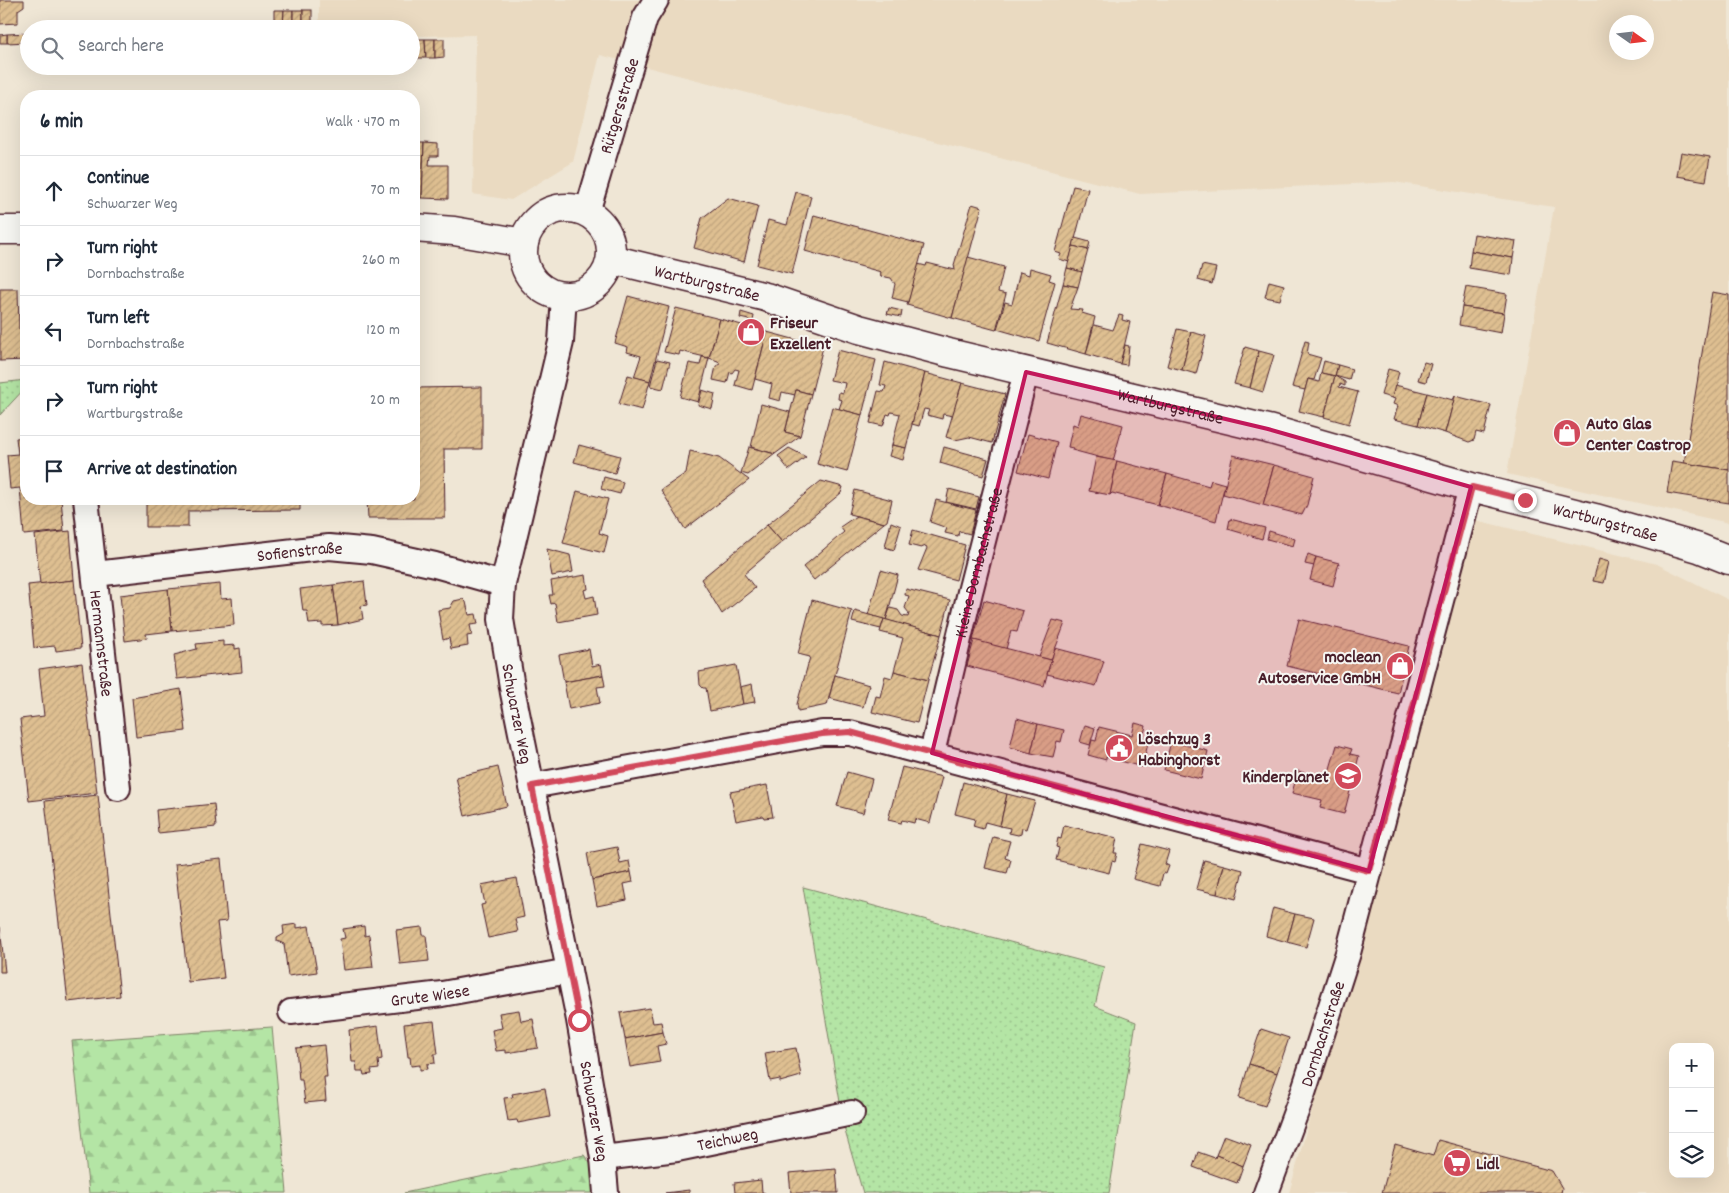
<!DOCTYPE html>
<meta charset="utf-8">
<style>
body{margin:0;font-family:Dekko,sans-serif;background:#f2f2f3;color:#1f2937}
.controls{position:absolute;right:15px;bottom:15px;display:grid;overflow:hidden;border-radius:10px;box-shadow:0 5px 20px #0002}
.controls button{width:45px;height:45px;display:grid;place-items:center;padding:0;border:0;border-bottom:1px solid #e0e1e3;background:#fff;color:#1f2937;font:25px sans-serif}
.compass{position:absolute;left:1609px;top:15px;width:45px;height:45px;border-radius:50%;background:#fff;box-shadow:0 5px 20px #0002;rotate:104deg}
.stop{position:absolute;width:15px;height:15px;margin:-11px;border:4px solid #d1495b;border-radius:50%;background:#fff}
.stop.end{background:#d1495b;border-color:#fff;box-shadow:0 1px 5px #0008}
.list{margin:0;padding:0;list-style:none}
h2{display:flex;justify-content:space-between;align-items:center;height:65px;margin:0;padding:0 20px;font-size:21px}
h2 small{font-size:16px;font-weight:400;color:#747a83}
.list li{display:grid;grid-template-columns:32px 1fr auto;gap:15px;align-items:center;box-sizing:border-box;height:70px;padding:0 20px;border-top:1px solid #e0e1e3}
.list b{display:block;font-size:19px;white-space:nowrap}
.list p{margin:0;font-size:16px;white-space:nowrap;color:#747a83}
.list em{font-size:16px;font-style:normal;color:#747a83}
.icon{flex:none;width:28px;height:28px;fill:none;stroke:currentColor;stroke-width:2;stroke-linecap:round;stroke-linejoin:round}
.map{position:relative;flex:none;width:1729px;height:1193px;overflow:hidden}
.search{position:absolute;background:#fff;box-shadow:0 5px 20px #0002;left:20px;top:20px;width:400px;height:55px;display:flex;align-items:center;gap:12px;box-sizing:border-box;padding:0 18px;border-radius:28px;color:#747a83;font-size:19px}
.panel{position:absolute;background:#fff;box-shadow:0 5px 20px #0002;left:20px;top:90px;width:400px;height:415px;border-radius:20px}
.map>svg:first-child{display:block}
</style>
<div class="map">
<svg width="1729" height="1193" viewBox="0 0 1729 1193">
<defs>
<pattern id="grass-dots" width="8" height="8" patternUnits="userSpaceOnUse" patternTransform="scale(1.25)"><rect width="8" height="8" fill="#b4e5a5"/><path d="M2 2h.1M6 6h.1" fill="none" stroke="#9cc48e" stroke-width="1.8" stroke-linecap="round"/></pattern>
<pattern id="forest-firs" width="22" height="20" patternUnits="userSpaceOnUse" patternTransform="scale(1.25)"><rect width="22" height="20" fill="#b4e5a5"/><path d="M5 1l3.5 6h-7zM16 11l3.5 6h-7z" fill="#9cc48e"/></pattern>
<pattern id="building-hatch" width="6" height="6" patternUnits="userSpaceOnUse" patternTransform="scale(1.25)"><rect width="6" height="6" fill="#debf91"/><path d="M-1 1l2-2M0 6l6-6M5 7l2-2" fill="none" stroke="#c0a47d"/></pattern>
</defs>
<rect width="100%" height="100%" fill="#efe6d5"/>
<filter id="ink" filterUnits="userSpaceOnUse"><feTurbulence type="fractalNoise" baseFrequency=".02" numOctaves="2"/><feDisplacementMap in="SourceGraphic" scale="10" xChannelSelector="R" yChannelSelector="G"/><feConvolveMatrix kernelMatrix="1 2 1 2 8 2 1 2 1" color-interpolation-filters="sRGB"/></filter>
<g filter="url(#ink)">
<g fill="#eadac1" fill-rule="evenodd">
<path d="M319,0H1729V523L1507,474L1554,207L1394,182L1140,194L600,55L573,162L511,200L473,194L476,35L411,36V29H319ZM1616,22H1646V52H1616Z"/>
<path d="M1475,520L1657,564L1729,600V1193H1289ZM1673,1047H1710V1174H1673Z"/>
</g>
<g fill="url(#grass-dots)" stroke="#7f8268">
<polygon points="26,380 26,387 0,415 0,383"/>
<polygon points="803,887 1104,967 1095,1006 1136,1022 1109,1193 863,1193 845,1131"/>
</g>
<g fill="url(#forest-firs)" stroke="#7f8268">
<polygon points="272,1027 287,1193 89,1193 72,1041"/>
<polygon points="584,1155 612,1193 404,1193"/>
</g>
<g fill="url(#building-hatch)" stroke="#4a1f2b">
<polygon points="0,0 24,0 24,6 18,10 18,23 0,24"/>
<polygon points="274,10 284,10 283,28 274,28"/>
<polygon points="284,10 293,10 293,28 283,28"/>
<polygon points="293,10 303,10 303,29 293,28"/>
<rect x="303" y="10" width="9" height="19"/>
<polygon points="29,33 29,42 7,43 7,34"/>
<polygon points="7,34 7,43 0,43 0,35"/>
<polygon points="416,39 425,39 426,58 416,58"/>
<polygon points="425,39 435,39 435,58 426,58"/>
<polygon points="435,39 444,39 444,57 435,58"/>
<polygon points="414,143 424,143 422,198 414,198 414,164 417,164 417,155 414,155"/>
<polygon points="424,143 438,144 438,156 430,156 429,165 448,165 448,199 422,198"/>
<polygon points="1681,152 1710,157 1706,181 1677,176"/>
<polygon points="1073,186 1088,189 1069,262 1059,259 1061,254 1055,252"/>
<polygon points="796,192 811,196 792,274 757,265 768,220 787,225"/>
<polygon points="728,198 758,206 744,262 694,248 702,218"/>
<polygon points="972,204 982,207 952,318 907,305 918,264 926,266 927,263 955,270 954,265"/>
<polygon points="814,215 924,245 908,302 892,298 895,284 891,278 880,276 881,272 805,251"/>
<polygon points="1474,234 1516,241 1513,258 1471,251"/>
<polygon points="1075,238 1090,242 1088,250 1073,246"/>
<polygon points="1073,246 1088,250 1082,272 1067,268"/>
<polygon points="1471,251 1513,258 1511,275 1469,268"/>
<polygon points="968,257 1004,267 998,292 1006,294 996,330 952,318"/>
<polygon points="1202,265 1216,268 1212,284 1198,280"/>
<polygon points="1030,268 1051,274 1049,280 1055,282 1039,341 997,329 1005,302 1012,304 1020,272 1029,275"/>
<polygon points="1067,268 1082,272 1078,287 1063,284"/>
<polygon points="1269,281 1284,285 1280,300 1265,297"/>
<polygon points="1063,284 1078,287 1070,309 1083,310 1082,313 1095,317 1086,354 1047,343"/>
<polygon points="1466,287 1507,294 1504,313 1462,307"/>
<polygon points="0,289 18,289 19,329 26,329 26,360 0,361"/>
<polygon points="1712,292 1729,295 1729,470 1684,463"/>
<polygon points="628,296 669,307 650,381 634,377 641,356 627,352 628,347 615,343"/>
<polygon points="1462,307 1504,313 1501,333 1459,325"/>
<polygon points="676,308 720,319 709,358 680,351 679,355 664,352"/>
<polygon points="889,308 902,311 901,317 887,314"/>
<polygon points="741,312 754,316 753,321 740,318"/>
<polygon points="1119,315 1123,316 1122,320 1130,322 1120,364 1086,354 1094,325 1113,330"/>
<polygon points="720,319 767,332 752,390 735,385 739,370 735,369 732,373 730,372 727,383 713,380 716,366 720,364 718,361 709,358"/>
<polygon points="1177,329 1191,332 1182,370 1167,366"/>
<polygon points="767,332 823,347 811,394 796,390 795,395 782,392 780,401 769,398 772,384 755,379"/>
<polygon points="1191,332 1206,336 1196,374 1182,370"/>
<polygon points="1305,341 1309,342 1307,354 1321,358 1314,380 1308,379 1305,390 1292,387"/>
<polygon points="1125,345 1129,346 1127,365 1120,364"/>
<polygon points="1245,347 1259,351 1250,388 1234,384"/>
<polygon points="838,350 876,360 862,415 839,409 842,400 838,399 839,392 843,393 845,383 830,380"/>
<polygon points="1259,351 1274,355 1263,392 1250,388"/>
<polygon points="702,357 709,358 698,402 680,397 689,363 700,365"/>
<polygon points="657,359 670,362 663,389 650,386"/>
<polygon points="1324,361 1338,365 1335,376 1321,373"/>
<polygon points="885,362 925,373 906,448 892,445 900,414 891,412 890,415 887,414 883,426 870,423 878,391 884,392 886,386 880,385"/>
<polygon points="1424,362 1431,364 1426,382 1418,380"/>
<polygon points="1338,365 1352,369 1349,380 1335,376"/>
<polygon points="1388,369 1399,372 1392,398 1381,395"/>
<polygon points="925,373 962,383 953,416 943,414 942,419 927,415 929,410 924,409 919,426 912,424"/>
<polygon points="1321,373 1335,376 1324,417 1299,411 1308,379 1319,382"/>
<polygon points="628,375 650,381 642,410 619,404"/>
<polygon points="1335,376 1345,382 1345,386 1340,384 1339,387 1358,392 1349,424 1324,417"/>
<polygon points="962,383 1005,394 992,443 969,437 955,440 946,437"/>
<polygon points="1395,385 1427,393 1418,425 1394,419 1398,406 1393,404 1395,399 1392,398"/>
<polygon points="482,387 482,449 444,449 445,518 368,518 367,499 414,499 414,388"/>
<polygon points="702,390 715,394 712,409 698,405"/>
<polygon points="796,390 811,394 800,436 785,432"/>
<polygon points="1427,393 1453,400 1455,396 1445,433 1418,425"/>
<polygon points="1455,396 1491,405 1484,434 1476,432 1474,440 1469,442 1445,433"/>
<polygon points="761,404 790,412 785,432 800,436 775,454 751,447"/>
<polygon points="832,407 862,415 847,472 817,464"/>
<polygon points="1081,414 1123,425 1113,461 1072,450 1073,448 1068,447 1073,424 1078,426"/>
<polygon points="1028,434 1057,442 1048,479 1018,471"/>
<polygon points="26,437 26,499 61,499 64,531 24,535 20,488 10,489 7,455 18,454 16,438"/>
<polygon points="579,445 620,456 615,473 574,462"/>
<polygon points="892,445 906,448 903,460 889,456"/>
<polygon points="749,447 775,454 748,475 741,473"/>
<polygon points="944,447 988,459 983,476 940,463"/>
<polygon points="789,448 806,457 789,470 778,456"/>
<polygon points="690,451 719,458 749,480 685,529 661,490 686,473"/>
<polygon points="1233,455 1274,465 1263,505 1223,494"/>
<polygon points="1096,457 1117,461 1110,495 1089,491"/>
<polygon points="1117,461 1167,474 1158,505 1112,493 1110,495"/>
<polygon points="1672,461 1729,470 1729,503 1667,493"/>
<polygon points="1274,465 1314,476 1307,505 1302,515 1263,505"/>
<polygon points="1167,474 1209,486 1211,480 1225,484 1216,521 1158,505"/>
<polygon points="604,477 623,482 620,494 601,489"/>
<polygon points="821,481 843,487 841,493 782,542 767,525"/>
<polygon points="949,489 979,497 976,509 946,502"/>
<polygon points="855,490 892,500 887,521 884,523 849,514"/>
<polygon points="577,491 608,499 599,533 608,536 604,553 563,543"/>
<polygon points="146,499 300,499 300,510 188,511 188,527 146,527"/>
<polygon points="936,500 976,510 970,534 959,531 958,536 945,533 947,528 930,522"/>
<polygon points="856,516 884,523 814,580 803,567 844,532 840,527"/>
<polygon points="1230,519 1265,528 1262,539 1228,529"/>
<polygon points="891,522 901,526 894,550 885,547"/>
<polygon points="767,525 782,542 744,574 755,588 722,614 701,579"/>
<polygon points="913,530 965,545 956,580 918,570 927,548 926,546 921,548 909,545"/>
<polygon points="70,531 74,580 40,584 35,535"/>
<polygon points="1269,531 1295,539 1293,546 1267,539"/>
<polygon points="547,549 570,555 573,572 552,576"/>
<polygon points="1308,554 1316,557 1314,566 1305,564"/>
<polygon points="1316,557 1339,563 1333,586 1310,580"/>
<polygon points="1599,559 1609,562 1604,583 1593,581"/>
<polygon points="881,570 898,575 886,620 868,615"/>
<polygon points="586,575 588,589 584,590 586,598 594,596 597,615 558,622 555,603 551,604 549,595 553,595 551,581"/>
<polygon points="74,580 81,648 56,651 55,646 34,648 28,585"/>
<polygon points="364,581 367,605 361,606 363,619 338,625 333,585"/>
<polygon points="220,584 221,599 232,598 234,625 172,631 168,589"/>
<polygon points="333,585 338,625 322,626 322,623 309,624 307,611 303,611 300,589"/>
<polygon points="168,589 172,631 146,634 147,638 125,641 120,595"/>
<polygon points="906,589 950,600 941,635 886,620 890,608 898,610 902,616 908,617 909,613 905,608 909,596 905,595"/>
<polygon points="463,599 466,602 469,615 476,614 478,624 470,625 472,635 467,636 468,646 451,649 449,638 443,640 438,610 450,608 454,601"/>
<polygon points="812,600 852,611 827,705 798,711 797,704 810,657 798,654"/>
<polygon points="984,600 1023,611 1017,632 1011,631 1006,649 973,640"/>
<polygon points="855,611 884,619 881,629 852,622"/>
<polygon points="884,619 941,635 928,680 894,671 903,638 880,632"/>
<polygon points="1299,619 1409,646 1398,693 1287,666"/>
<polygon points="1053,620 1065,623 1051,660 1039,657"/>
<polygon points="974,640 1051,660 1044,686 967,666"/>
<polygon points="223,641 223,646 235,645 235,649 240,648 242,672 177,679 174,655 197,649 196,644"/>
<polygon points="1055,648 1104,661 1096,686 1047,674"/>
<polygon points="589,649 592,666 601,664 603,675 564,682 559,655"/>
<polygon points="82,663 97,793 29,801 20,719 44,716 39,669"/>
<polygon points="736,665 743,704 710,711 706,688 703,688 700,685 699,672"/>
<polygon points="894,671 928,680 917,723 872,712 876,696 880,697 885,676 892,678"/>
<polygon points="603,675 605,686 597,687 600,703 569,709 564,682"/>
<polygon points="835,675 869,685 863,707 829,698"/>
<polygon points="752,684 755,702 743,704 740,687"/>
<polygon points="181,689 186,731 136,737 132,698"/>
<polygon points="1017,718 1038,724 1031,753 1010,747"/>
<polygon points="1135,723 1146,726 1143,738 1149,740 1142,767 1106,757 1106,760 1088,755 1092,740 1096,741 1099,727 1132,735"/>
<polygon points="1038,724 1064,730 1061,742 1057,741 1053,757 1031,753"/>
<polygon points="1085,725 1095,728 1090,745 1080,742"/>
<polygon points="1171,741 1208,751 1201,779 1164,770"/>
<polygon points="1337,745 1352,749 1350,754 1359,756 1344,814 1320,808 1322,800 1292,793 1298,771 1327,779"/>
<polygon points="498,767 507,806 465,816 456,777"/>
<polygon points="902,767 942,777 930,823 915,819 914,823 902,820 901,823 888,820"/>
<polygon points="847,772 872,779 863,813 837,806"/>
<polygon points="963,782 1007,794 1000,826 985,822 983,829 973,826 975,819 955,814"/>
<polygon points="767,785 773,817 764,818 763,816 736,821 730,792"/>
<polygon points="1007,794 1035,801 1026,829 1022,828 1021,834 1018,835 1009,833 1010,828 1000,826"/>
<polygon points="98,795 120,996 68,1002 45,801"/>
<polygon points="214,804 216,827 158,833 156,810"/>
<polygon points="1064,825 1117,838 1114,853 1117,853 1115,862 1112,861 1109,873 1056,860 1059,848 1056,847 1058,838 1061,839"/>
<polygon points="993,837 1010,841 1005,858 1011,860 1007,873 985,868"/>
<polygon points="1142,844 1169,851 1165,864 1169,866 1166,874 1163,873 1160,886 1133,879"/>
<polygon points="617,847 620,863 629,861 631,872 592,880 587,853"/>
<polygon points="221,859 227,921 217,922 224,978 188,982 175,864"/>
<polygon points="1204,860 1224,865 1217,894 1196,889"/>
<polygon points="1224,865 1243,870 1236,899 1217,894"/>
<polygon points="631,872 633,882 624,884 627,900 597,906 592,880"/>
<polygon points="517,878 524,917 515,919 518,932 488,938 481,905 485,904 481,885"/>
<polygon points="1273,908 1295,914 1287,942 1266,936"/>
<polygon points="1295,914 1314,918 1306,947 1287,942"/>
<polygon points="297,924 297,928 309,926 317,972 288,976 284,944 277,941 277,938 284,934 283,926"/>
<polygon points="364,926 365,936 369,935 373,967 344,970 340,939 345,938 343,929"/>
<polygon points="0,927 5,972 0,972"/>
<polygon points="422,927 423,935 426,935 429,961 400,964 396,930"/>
<polygon points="650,1008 653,1023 661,1022 663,1032 625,1039 620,1013"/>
<polygon points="519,1010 521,1021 533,1019 538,1048 506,1053 506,1050 496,1051 492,1030 502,1028 499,1013"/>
<polygon points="434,1021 438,1054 434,1054 435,1063 427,1064 428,1069 420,1070 420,1065 411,1066 410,1057 408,1057 404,1024"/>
<polygon points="378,1026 382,1059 378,1060 379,1069 371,1070 372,1074 364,1075 363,1071 357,1071 356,1062 352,1062 349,1030"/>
<polygon points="1261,1029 1289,1038 1277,1073 1249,1064"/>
<polygon points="663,1032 666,1044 657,1046 660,1062 630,1067 625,1039"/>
<polygon points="324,1045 327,1077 324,1077 326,1101 305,1103 302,1080 299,1080 296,1048"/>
<polygon points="796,1048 801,1076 780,1082 780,1079 770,1081 765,1053"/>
<polygon points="1249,1064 1277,1073 1265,1106 1239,1098"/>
<polygon points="545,1088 550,1117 518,1123 517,1120 508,1121 504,1098 513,1097 512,1094"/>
<polygon points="1224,1135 1251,1145 1243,1166 1216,1155"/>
<polygon points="1438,1140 1552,1171 1562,1188 1561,1193 1382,1193 1395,1145 1433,1156"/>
<polygon points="1198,1152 1215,1158 1216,1155 1243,1166 1237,1183 1193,1167"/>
<polygon points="836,1169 838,1193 791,1193 789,1173"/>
<polygon points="761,1180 762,1192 765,1193 735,1193 734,1183"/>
<polygon points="689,1190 689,1193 665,1193"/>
</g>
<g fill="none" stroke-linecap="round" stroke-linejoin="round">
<defs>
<g id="minor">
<path id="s1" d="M587,212L645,18L656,0"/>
<path id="s2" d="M564,296L561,342L503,584L501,619L513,693L579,1020L603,1158L606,1193"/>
<path id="s3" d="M86,499L118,788"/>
<path id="s4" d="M95,574L329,547L372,551L435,565L503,584"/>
<path id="s5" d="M932,753L970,592L1026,372"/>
<polyline points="532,786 822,733 850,733 1369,871"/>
<path id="s6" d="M291,1012L442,994L569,971"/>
<path id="s7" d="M603,1158L677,1149L852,1113"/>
<path id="s8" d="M1266,1193L1303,1093L1348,953L1471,487"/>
</g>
<g id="secondary">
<circle cx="567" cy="252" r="44"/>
<polyline points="414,228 454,231 524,243"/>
<polyline points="0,230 26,230"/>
<path id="s9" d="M611,259L766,297L859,329L949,353L1268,429L1471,487L1595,518L1699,548L1729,560"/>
</g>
</defs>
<use href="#minor" stroke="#4a1f2b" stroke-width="28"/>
<use href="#secondary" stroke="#4a1f2b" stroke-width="31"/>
<use href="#minor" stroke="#f6f6f2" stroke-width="24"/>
<use href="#secondary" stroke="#f6f6f2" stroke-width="28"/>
</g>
</g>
<g fill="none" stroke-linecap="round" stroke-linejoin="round" filter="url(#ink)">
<polyline stroke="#d1495b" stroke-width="6" points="579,1020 532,786 822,734 850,732 1369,871 1472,487 1525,500"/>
</g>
<path fill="#c2185b" fill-opacity="0.2" stroke="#c2185b" stroke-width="4" stroke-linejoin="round" d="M1026,372L1268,429L1471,487L1369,871L932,753Z"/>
<defs>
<symbol id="shop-disc" viewBox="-11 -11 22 22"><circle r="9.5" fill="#d1495b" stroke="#f6f6f2"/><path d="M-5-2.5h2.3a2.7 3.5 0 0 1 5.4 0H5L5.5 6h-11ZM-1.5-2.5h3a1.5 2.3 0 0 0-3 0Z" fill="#fff"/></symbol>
<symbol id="civic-disc" viewBox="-11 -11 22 22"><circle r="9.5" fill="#d1495b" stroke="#f6f6f2"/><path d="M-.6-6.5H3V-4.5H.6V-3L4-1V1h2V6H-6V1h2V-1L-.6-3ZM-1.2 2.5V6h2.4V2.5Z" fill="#fff"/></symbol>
<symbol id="school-disc" viewBox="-11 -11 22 22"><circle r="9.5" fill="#d1495b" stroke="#f6f6f2"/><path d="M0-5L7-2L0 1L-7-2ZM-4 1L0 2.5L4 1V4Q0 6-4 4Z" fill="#fff"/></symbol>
<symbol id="supermarket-disc" viewBox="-11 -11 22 22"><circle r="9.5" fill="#d1495b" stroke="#f6f6f2"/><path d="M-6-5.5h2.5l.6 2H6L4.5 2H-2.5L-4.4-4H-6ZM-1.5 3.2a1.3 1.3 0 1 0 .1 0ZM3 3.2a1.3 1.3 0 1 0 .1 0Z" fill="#fff"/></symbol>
</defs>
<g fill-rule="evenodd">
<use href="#shop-disc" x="735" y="316" width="32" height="32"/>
<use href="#shop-disc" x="1551" y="417" width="32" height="32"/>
<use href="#shop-disc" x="1384" y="650" width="32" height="32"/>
<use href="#civic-disc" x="1103" y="732" width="32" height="32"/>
<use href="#school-disc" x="1332" y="760" width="32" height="32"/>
<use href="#supermarket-disc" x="1441" y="1147" width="32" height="32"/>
</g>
<g text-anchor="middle" stroke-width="4" stroke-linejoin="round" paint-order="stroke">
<g font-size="18" fill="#4a1f2b" stroke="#f6f6f2">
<text dy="6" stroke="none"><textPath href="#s1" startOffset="111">Rütgersstraße</textPath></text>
<text dy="6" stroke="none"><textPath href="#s9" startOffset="99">Wartburgstraße</textPath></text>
<text dy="6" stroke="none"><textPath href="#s9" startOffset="579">Wartburgstraße</textPath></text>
<text dy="6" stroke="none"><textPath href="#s9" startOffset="1029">Wartburgstraße</textPath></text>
<text dy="6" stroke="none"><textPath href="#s4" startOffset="206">Sofienstraße</textPath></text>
<text dy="6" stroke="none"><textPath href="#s5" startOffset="196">Kleine Dornbachstraße</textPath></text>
<text dy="6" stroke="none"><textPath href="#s3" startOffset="145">Hermannstraße</textPath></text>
<text dy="6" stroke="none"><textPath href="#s2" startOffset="426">Schwarzer Weg</textPath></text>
<text dy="6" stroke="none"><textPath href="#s6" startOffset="140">Grute Wiese</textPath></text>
<text dy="6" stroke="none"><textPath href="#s8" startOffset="169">Dornbachstraße</textPath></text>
<text dy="6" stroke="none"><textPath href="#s2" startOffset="831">Schwarzer Weg</textPath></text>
<text dy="6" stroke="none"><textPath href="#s7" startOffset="126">Teichweg</textPath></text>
</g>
<g font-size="18" font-weight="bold" fill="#4a1f2b" stroke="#f6f6f2" text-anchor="start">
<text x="770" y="328">Friseur<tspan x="770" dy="21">Exzellent</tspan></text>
<text x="1586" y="429">Auto Glas<tspan x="1586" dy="21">Center Castrop</tspan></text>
<text x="1381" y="662" text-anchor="end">moclean<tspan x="1381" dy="21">Autoservice GmbH</tspan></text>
<text x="1138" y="744">Löschzug 3<tspan x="1138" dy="21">Habinghorst</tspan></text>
<text x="1329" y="782" text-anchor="end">Kinderplanet</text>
<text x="1476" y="1169">Lidl</text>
</g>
</g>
</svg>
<div class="controls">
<button>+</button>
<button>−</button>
<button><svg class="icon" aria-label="layers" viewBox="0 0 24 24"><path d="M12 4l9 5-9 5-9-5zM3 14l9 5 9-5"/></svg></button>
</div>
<svg class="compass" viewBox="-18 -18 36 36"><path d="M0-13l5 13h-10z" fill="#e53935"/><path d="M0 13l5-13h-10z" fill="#747a83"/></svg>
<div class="stop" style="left:579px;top:1020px"></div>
<div class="stop end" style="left:1525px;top:500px"></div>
<div class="search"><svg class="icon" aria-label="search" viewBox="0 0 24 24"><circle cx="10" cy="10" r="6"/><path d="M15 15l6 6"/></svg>Search here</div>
<section class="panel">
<h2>6 min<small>Walk · 470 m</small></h2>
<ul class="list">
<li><svg class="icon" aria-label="ahead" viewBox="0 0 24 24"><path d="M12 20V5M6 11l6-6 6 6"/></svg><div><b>Continue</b><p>Schwarzer Weg</p></div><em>70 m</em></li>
<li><svg class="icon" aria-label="right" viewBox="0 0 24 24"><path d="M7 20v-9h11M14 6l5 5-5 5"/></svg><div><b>Turn right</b><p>Dornbachstraße</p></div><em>260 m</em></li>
<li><svg class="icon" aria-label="left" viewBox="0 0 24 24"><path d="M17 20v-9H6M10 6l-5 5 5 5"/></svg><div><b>Turn left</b><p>Dornbachstraße</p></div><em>120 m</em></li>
<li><svg class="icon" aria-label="right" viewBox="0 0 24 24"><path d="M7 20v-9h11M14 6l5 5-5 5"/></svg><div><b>Turn right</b><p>Wartburgstraße</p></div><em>20 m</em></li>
<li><svg class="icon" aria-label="arrive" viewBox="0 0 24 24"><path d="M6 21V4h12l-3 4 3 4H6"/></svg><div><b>Arrive at destination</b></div></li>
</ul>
</section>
</div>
